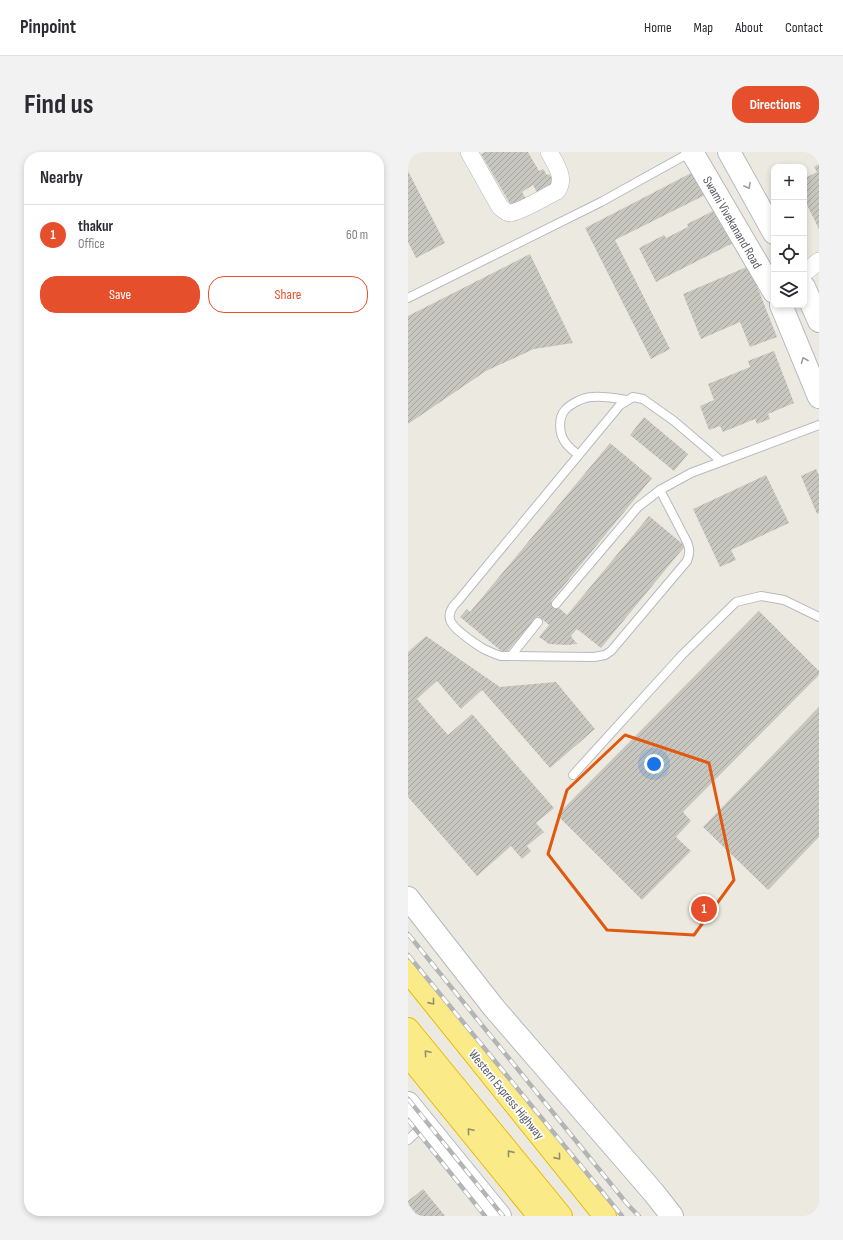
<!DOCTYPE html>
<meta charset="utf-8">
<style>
body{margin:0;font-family:"Sofia Sans Condensed",sans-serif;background:#f2f2f3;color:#2b2b33}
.controls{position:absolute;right:12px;top:12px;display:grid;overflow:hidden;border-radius:8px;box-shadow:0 2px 6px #0003}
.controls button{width:36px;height:36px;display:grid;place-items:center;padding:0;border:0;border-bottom:1px solid #e1e1e2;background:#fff;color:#2b2b33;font:20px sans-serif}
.you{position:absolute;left:246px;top:612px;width:14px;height:14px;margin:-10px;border:3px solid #fff;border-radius:50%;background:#1a73e8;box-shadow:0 0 0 6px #1a73e833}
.badge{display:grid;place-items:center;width:26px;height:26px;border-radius:50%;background:#e64f2c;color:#fff;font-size:13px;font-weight:700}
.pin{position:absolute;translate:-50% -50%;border:2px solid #fff;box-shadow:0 1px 4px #0006}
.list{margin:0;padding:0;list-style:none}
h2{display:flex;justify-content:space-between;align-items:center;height:52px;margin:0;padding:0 16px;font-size:17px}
h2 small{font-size:13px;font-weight:400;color:#7c7c81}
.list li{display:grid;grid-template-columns:26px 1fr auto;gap:12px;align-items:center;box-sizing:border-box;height:60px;padding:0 16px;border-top:1px solid #e1e1e2}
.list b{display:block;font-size:15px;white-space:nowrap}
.list p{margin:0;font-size:13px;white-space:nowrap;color:#7c7c81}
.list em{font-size:13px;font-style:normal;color:#7c7c81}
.actions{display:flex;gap:8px;padding:12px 16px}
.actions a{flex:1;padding:9px 0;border:1px solid #e64f2c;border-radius:16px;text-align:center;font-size:14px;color:#e64f2c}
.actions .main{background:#e64f2c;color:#fff}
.icon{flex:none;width:22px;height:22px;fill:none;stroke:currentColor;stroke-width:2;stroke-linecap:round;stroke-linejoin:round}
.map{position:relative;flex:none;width:411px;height:1064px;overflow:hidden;border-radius:16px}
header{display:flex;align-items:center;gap:24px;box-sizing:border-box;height:56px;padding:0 20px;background:#fff;border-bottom:1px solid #e1e1e2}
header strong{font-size:19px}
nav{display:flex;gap:22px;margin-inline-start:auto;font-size:14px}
.intro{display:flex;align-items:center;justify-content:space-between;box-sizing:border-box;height:96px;padding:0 24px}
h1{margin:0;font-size:28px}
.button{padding:10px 18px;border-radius:16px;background:#e64f2c;color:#fff;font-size:14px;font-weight:700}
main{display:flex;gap:24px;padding:0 24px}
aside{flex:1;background:#fff;border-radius:16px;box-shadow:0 2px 6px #0003}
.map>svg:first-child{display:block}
</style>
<header>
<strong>Pinpoint</strong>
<nav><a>Home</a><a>Map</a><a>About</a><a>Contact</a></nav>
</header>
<div class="intro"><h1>Find us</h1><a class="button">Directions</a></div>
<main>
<aside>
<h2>Nearby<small></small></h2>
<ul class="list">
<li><span class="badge">1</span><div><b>thakur</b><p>Office</p></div><em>60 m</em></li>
</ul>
<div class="actions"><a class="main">Save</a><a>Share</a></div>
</aside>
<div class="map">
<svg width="411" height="1064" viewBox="0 0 411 1064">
<defs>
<pattern id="building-hatch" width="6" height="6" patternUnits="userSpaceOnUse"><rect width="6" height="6" fill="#c8c7bf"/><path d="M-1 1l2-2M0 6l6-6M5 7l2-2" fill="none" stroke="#a5a59f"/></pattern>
</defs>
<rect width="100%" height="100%" fill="#eceae0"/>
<g fill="url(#building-hatch)">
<polygon points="77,0 120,0 131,19 135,17 139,23 141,22 149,33 131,44 125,33 114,40 118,47 104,55 73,2"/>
<polygon points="411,12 411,77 396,47 396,23 397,26 409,20 406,15"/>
<polygon points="291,17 303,40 207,88 262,197 243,207 177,76"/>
<polygon points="0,19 37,91 8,106 0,90"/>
<polygon points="309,57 325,91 248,130 231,96 256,83 258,86 280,75 279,72"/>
<polygon points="122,102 165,191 126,197 78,219 0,272 0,164"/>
<polygon points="341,114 369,185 342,195 332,170 293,187 275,142"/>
<polygon points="366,199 386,251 360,262 362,267 349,272 347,267 315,280 312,274 301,278 292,254 306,248 300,232 342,215 340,209"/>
<polygon points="236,265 280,302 266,319 222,283"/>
<polygon points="202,291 244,326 143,449 159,463 241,364 277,394 193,496 169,477 163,484 169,492 159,493 141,492 131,485 141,473 130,464 97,502 52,465 59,457 62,460"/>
<polygon points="408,317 411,323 411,361 409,362 393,324"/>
<polygon points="358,323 381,371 323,398 328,408 312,415 285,357"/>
<polygon points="351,459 411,519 411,523 275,660 283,669 268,685 283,699 234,748 149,663"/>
<polygon points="18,484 92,535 148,530 187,577 142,616 74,538 53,557 29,529 9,547 40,583 64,562 146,656 128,671 136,680 119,694 123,699 114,707 103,694 69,724 0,645 0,500"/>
<polygon points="411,555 411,685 360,738 295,675"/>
<polygon points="15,1037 37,1064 10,1064 0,1052 0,1049"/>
</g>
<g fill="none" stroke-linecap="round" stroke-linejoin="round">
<defs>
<g id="lane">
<polyline points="0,146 193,50 283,0"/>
<path d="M170,303C166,299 160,295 157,290C151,282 150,266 157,258C162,252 176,245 184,245C196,244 207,246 218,248"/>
<path d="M252,338L279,390C282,397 282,401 279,409L203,499L197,503L186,505L93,504C78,499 73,496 61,487C46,476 32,466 50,449L212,253L225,245L235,247L266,269L313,309"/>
<polyline points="148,452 230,355 252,338 283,321 411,273"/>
<polyline points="103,504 130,470"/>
<polyline points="165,623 274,503 328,450 353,444 376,448 411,465"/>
<polyline points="0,988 17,972"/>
</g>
<g id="street">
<path d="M61,0L92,55C95,57 98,61 102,61C113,60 138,44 149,39C158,26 148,13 141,0"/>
<polyline points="396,121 411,109"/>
</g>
<g id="secondary">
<polyline points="284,0 366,140"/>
<polyline points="321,0 366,81"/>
<polyline points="396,135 411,169"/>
<polyline points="373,153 411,245"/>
<polyline points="0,746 86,856 246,1041 264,1064"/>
<polyline points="0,951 92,1064"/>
</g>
<g id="highway">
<polyline points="0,819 197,1064"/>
<polyline points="0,877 153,1064"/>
<polyline points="0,903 131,1064"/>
</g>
</defs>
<use href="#lane" stroke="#b8b9bf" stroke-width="10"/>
<use href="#street" stroke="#b8b9bf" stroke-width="18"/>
<use href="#secondary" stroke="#b6b8bf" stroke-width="24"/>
<use href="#highway" stroke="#e8bb03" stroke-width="24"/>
<use href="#lane" stroke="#fff" stroke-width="8"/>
<use href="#street" stroke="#fff" stroke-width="17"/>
<use href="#secondary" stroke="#fff" stroke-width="22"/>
<use href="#highway" stroke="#fbeb88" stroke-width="22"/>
<defs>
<g id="rail">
<polyline points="0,782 220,1053 231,1064"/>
<polyline points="0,803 214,1064"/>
<polyline points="0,947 95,1064"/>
<polyline points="0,968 77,1064"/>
</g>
</defs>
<use href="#rail" stroke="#b3b4b4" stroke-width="4.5"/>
<use href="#rail" stroke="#fff" stroke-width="3" stroke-dasharray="9" stroke-linecap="butt"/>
</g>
<defs><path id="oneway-chevron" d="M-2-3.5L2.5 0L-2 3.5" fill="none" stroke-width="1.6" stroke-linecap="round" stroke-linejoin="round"/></defs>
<g stroke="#9b9da0">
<use href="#oneway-chevron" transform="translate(340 34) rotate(61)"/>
<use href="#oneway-chevron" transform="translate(396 208) rotate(-112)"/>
</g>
<g stroke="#928d6f">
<use href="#oneway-chevron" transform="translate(24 850) rotate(51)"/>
<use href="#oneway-chevron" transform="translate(19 901) rotate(-130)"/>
<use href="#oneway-chevron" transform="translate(62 979) rotate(-130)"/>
<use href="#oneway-chevron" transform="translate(102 1001) rotate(-129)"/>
<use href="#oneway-chevron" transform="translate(150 1005) rotate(51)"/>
</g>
<path fill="none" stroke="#e15910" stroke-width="3" stroke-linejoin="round" d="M217,583L301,611L326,728L286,783L199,778L140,702L159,638Z"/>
<g text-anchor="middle" stroke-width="3.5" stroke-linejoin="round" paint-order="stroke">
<g font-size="13" fill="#595b61" stroke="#fff">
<text transform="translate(325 70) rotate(60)" y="5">Swami Vivekanand Road</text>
<text transform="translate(99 942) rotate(51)" y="5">Western Express Highway</text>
</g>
</g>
</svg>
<div class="controls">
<button>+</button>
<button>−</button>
<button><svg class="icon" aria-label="locate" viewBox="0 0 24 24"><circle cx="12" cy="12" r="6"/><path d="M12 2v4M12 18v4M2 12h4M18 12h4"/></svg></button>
<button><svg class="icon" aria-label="layers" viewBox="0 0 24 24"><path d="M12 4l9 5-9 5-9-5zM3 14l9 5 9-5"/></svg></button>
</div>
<div class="you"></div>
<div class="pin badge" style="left:296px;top:757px">1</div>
</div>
</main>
